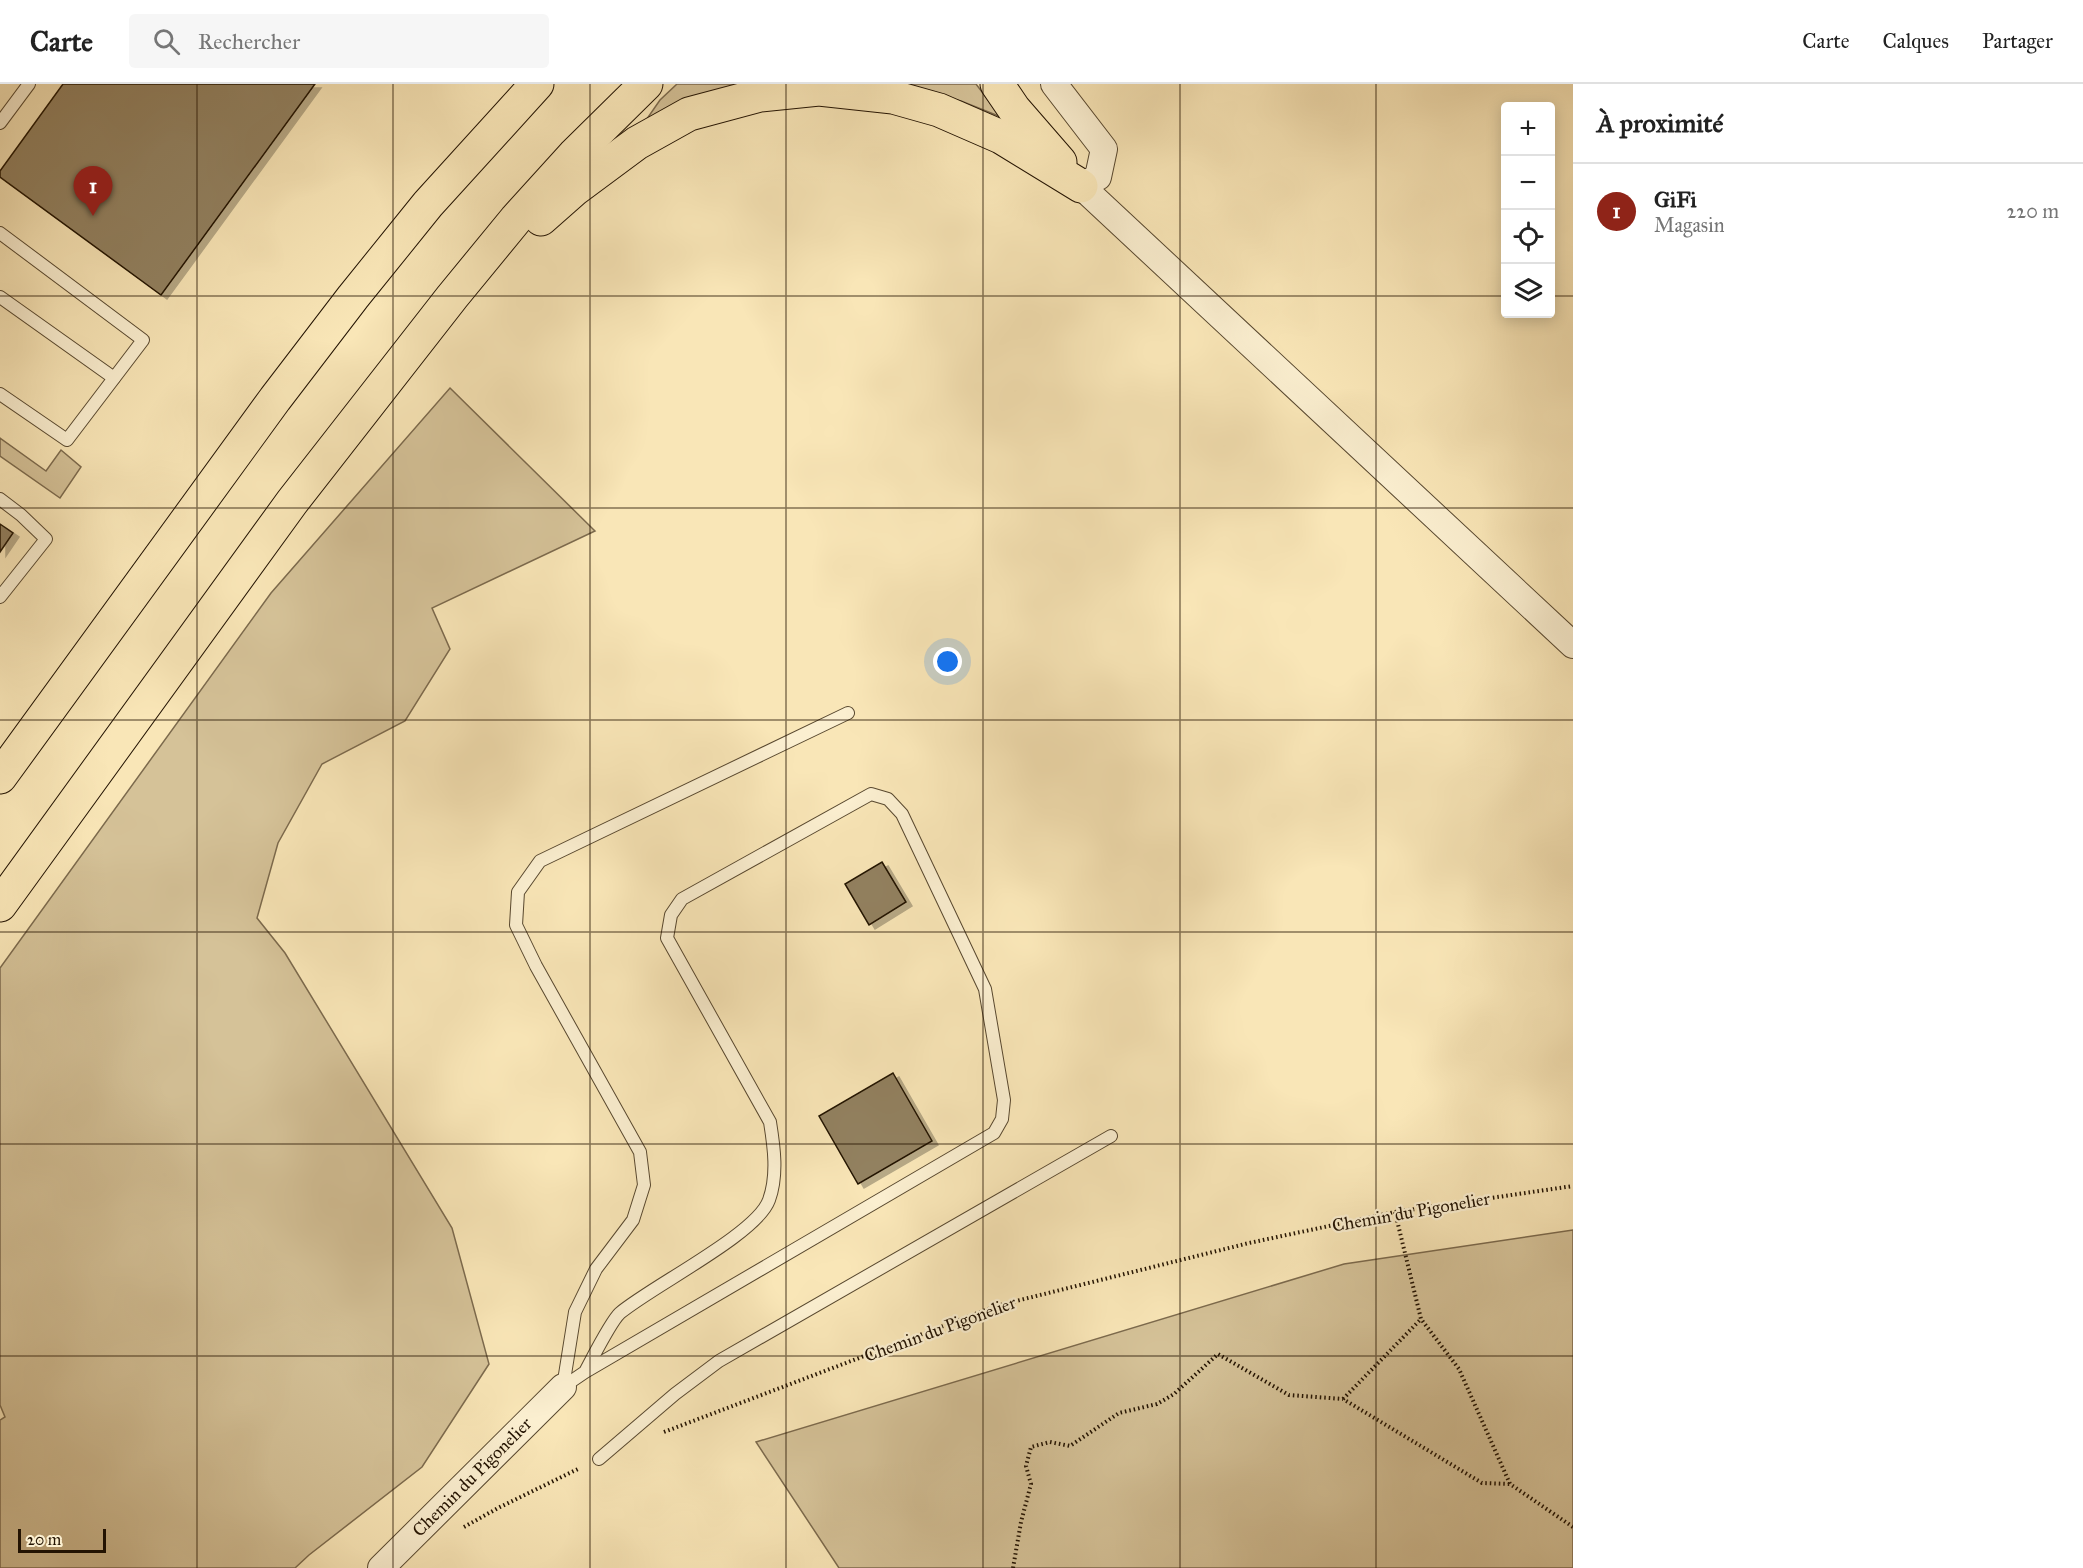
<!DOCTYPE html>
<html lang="fr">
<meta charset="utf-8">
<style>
body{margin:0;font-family:"IM FELL Great Primer",serif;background:#f6f6f6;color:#222}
.controls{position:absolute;right:18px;top:18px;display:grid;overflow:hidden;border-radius:6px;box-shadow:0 3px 15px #0003}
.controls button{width:54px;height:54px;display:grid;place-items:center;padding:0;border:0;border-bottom:2px solid #e0e0e0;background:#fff;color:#222;font:30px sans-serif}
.scale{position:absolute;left:18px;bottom:15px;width:88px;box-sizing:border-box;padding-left:6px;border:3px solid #231302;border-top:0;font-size:16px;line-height:21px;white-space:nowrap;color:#231302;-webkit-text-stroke:4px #fbefd0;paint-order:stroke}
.you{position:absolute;left:948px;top:578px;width:21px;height:21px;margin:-15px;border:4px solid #fff;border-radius:50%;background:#1a73e8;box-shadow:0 0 0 9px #1a73e833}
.badge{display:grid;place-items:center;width:39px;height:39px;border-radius:50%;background:#8f2418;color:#fff;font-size:20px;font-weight:700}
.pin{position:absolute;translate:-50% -50px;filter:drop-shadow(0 2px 3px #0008)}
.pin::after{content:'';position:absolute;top:32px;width:21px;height:18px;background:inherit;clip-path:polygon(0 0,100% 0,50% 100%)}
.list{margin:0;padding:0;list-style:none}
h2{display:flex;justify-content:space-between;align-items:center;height:78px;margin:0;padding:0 24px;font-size:26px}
h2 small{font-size:20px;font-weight:400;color:#767676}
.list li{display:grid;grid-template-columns:39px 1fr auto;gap:18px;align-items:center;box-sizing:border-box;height:96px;padding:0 24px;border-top:2px solid #e0e0e0}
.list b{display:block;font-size:22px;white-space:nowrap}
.list p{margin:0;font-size:20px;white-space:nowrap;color:#767676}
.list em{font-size:20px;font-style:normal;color:#767676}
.icon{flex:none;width:33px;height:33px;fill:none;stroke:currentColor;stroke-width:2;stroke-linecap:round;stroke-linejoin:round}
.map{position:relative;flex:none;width:1573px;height:1484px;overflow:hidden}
header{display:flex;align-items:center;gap:36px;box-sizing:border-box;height:84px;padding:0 30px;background:#fff;border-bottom:2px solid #e0e0e0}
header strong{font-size:28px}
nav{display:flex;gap:33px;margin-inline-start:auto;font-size:21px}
.search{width:420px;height:54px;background:#f6f6f6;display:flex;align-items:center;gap:15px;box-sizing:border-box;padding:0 21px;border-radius:6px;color:#767676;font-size:22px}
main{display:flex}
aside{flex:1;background:#fff}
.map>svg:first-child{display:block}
</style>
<header>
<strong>Carte</strong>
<div class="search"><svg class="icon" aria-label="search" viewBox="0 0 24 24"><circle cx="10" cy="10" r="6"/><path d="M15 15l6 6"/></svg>Rechercher</div>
<nav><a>Carte</a><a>Calques</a><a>Partager</a></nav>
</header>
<main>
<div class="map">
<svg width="1573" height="1484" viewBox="0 0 1573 1484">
<defs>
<filter id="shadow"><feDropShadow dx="6" dy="4" stdDeviation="0" flood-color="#0004"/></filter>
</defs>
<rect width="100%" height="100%" fill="#f9e6b7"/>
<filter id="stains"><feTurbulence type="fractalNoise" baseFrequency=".00333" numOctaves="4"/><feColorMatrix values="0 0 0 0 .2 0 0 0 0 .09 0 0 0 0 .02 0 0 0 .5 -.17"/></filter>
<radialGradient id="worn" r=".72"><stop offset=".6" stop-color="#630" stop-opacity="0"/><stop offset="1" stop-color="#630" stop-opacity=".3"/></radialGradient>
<g fill="#d5c298" stroke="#7c6a4d" stroke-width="1.5">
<polygon points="677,0 761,0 644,39 660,16"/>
<polygon points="890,0 976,0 1001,33 961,17"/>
<polygon points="450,304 595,447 432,524 450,565 405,637 322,680 278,759 257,834 285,869 452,1144 489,1280 422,1383 309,1471 295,1484 0,1484 0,1336 5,1333 0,1321 0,884 271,509"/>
<polygon points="0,354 46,387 61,366 81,383 60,414 0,372"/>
<polygon points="1573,1146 1573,1484 839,1484 756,1358 1344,1180"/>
</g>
<g fill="#928160" stroke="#231302" stroke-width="1.5" filter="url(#shadow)">
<polygon points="63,0 315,0 161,211 0,93 0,87"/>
<polygon points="0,440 13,449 0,468"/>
<polygon points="882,778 906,818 869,841 845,800"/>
<polygon points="893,989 932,1057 858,1100 819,1032"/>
</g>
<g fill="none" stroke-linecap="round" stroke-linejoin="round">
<defs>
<g id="service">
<polyline points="0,39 29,0"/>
<polyline points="0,149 143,256 67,356 0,310"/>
<polyline points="0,213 114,294"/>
<polyline points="0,415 21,431 46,455 0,513"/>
<path d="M563,1303L585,1288L994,1049L1002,1035L1004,1016L985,905L902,730L888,715L871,710L682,815L671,831L667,854L770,1038C774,1063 778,1091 769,1116C757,1150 652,1202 620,1229C611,1237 592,1275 585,1288"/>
<polyline points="563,1303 575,1228 596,1185 633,1136 644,1101 640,1068 536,882 516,841 518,808 540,777 848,629"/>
<polyline points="599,1375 675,1310 719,1277 1111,1052"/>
</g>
<g id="minor">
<polyline points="1054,0 1104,65 1098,93 1081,102 1573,561"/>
<polyline points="381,1484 563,1303"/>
</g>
<g id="primary">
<polyline points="997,0 1014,25 1060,78"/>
<polyline points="541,135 575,105 637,59 689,30 760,11 819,5 893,13 939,26 1001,53 1081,102"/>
<polyline points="0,693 275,315 353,213 428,120 537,0"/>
<polyline points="0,821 292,418 452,213 516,135 574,71 646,0"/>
</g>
</defs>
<use href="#service" stroke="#58482f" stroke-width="14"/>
<use href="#minor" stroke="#58482f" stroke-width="28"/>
<use href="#primary" stroke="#231302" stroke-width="35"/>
<g stroke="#231302" stroke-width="4" stroke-dasharray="1.5 3" stroke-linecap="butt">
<polyline points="1395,1128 1421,1235 1459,1285 1510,1400 1573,1443"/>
<polyline points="1343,1315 1421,1235"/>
<polyline points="664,1348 996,1222 1249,1159 1395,1128 1573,1102"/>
<polyline points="464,1443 498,1424 580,1384"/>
<polyline points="1013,1484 1021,1438 1031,1400 1026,1382 1031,1363 1050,1358 1070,1362 1119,1329 1157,1320 1174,1310 1218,1270 1289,1311 1343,1315 1482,1399 1510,1400"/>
</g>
<use href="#service" stroke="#fbefd0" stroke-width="12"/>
<use href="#minor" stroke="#fbefd0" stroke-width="26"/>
<use href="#primary" stroke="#f9e6b7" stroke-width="33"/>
</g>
<path fill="none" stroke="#231302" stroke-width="1.5" stroke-opacity="0.55" d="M197,0V1484M393,0V1484M590,0V1484M786,0V1484M983,0V1484M1180,0V1484M1376,0V1484M0,212H1506M1550,212H1573M0,424H1573M0,636H1573M0,848H1573M0,1060H1573M0,1272H1573"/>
<g text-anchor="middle" stroke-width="4.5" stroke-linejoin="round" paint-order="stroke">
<g font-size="18" fill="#231302" stroke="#fbefd0">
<text transform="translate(1411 1128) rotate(-10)" y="6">Chemin du Pigonelier</text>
<text transform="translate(940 1245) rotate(-20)" y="6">Chemin du Pigonelier</text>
<text transform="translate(472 1393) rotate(-45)" y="6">Chemin du Pigonelier</text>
</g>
</g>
<rect width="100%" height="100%" filter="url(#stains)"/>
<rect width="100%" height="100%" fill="url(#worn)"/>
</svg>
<div class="controls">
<button>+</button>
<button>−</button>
<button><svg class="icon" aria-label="locate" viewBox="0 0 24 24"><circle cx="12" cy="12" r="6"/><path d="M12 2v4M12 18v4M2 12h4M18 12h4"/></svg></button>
<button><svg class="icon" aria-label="layers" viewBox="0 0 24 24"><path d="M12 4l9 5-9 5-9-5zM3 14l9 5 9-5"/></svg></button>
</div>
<div class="scale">20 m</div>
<div class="you"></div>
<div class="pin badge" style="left:93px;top:132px">1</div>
</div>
<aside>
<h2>À proximité<small></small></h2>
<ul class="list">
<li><span class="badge">1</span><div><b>GiFi</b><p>Magasin</p></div><em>220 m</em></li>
</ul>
</aside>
</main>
